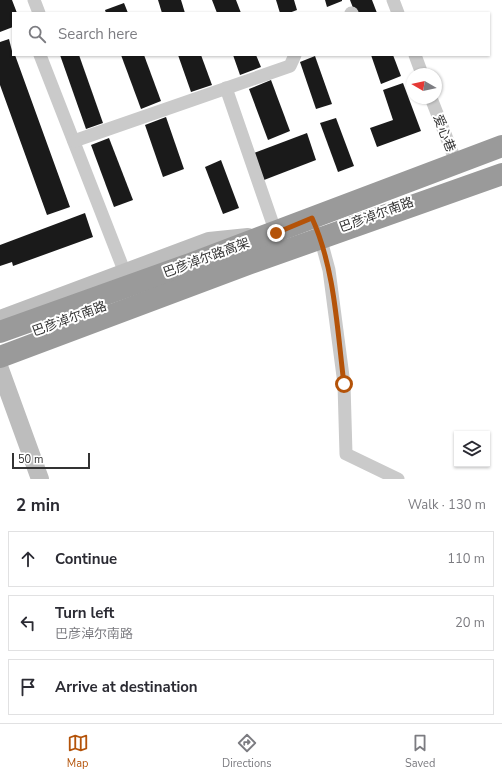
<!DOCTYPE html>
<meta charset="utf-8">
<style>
body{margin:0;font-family:"Nunito Sans","Noto Sans SC",sans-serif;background:#f7f7f7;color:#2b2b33}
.controls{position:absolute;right:12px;bottom:12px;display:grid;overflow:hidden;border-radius:0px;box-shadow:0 1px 3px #0004}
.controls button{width:36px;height:36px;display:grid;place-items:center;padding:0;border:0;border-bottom:1px solid #e1e1e2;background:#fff;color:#2b2b33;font:20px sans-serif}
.compass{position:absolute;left:406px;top:68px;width:36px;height:36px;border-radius:50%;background:#fff;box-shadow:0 1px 3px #0004;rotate:279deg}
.scale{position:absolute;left:12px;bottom:10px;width:78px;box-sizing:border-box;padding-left:4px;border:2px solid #333;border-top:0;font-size:11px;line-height:14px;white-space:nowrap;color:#333;-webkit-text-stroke:3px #fff;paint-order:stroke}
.stop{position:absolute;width:12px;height:12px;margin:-9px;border:3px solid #b45309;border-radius:50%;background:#fff}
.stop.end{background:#b45309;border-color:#fff;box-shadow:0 1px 4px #0008}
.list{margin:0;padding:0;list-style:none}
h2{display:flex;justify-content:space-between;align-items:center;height:52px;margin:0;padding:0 16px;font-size:17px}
h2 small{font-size:13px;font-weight:400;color:#7c7c81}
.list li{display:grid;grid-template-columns:26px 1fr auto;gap:12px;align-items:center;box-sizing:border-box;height:56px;margin:0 8px 8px;padding:0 8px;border:1px solid #e1e1e2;border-radius:0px}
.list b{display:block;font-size:15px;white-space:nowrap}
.list p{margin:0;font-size:13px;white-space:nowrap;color:#7c7c81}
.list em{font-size:13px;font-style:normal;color:#7c7c81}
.icon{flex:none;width:22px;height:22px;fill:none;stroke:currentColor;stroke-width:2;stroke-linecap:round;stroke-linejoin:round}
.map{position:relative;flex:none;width:502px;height:479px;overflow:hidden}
.search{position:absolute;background:#fff;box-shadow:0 1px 3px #0004;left:12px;right:12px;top:12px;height:44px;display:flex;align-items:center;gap:10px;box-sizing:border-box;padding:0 14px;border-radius:0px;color:#7c7c81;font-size:15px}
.sheet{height:244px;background:#fff}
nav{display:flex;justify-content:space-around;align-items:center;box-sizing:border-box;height:56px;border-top:1px solid #e1e1e2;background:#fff;font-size:11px;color:#7c7c81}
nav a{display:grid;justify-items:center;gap:2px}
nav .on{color:#b45309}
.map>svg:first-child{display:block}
</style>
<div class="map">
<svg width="502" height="479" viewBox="0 0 502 479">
<rect width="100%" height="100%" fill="#fff"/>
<g fill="#1a1a1a">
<polygon points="0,0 12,0 17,13 13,13 13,27 0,32"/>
<polygon points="158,0 181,0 185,13 162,13"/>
<polygon points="212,0 236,0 241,13 217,13"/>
<polygon points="276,0 294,0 297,10 289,13 280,13"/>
<polygon points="325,0 342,0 342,1 327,7"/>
<polygon points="350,0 372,0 377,13 355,13"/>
<polygon points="124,3 128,13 106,13 105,10"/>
<polygon points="9,39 13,55 15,55 70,207 47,215 0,85 0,42"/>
<polygon points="60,55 79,55 103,123 86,129"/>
<polygon points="121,55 144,55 161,101 141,109"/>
<polygon points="178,55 201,55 212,85 191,92"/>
<polygon points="233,55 256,55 261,67 240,75"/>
<polygon points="371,55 393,55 401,76 381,84"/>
<polygon points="315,56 332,104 316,109 300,62"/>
<polygon points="271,80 290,131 268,140 249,89"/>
<polygon points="403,83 421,131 377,147 370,128 393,120 383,90"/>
<polygon points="166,117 184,169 163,177 145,125"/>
<polygon points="336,118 354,166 338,172 320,123"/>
<polygon points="307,133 316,160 264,180 254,153"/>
<polygon points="109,138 133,200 114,207 91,145"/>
<polygon points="221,160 239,208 223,214 205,167"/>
<polygon points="85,213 93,237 13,266 12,262 0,266 0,245"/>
</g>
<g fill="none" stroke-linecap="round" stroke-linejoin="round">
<g stroke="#cacaca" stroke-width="13">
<polyline points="34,0 39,13"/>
<polyline points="393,0 398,13"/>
<polyline points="351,13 352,13"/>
<polyline points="40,55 125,273"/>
<polyline points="415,55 422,74"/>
<polyline points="226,88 276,233"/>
<polyline points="431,98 458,167"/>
<polyline points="74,141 290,66 295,55"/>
<polyline points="319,233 329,270 344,384 346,454 398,479"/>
</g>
<g stroke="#bdbdbd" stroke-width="18">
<polyline points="0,319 209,241 248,237"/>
<polyline points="0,369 40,479"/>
</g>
<g stroke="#9a9a9a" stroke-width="22">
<polyline points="0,332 190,264 502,146"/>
<polyline points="0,357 248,264 502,174"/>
</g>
</g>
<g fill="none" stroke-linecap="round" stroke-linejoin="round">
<path stroke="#b45309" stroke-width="5" d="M276,233L312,218C335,269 337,329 344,384"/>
</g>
<g text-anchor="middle" stroke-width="4" stroke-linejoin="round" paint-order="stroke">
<g font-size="13" fill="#333" stroke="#fff">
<text transform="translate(445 133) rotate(69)" y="5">爱心巷</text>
<text transform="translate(376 214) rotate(-20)" y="5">巴彦淖尔南路</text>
<text transform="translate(206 257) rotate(-20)" y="5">巴彦淖尔路高架</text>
<text transform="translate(69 318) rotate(-20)" y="5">巴彦淖尔南路</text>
</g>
</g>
</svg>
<div class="controls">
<button><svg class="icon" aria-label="layers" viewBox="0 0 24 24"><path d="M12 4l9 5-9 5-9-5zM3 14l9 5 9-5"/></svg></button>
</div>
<svg class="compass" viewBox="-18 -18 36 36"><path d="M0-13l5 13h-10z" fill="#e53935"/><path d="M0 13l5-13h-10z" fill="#7c7c81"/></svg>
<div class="scale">50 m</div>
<div class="stop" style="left:344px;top:384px"></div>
<div class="stop end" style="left:276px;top:233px"></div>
<div class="search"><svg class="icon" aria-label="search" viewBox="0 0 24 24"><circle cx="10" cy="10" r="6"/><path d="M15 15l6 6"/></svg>Search here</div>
</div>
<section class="sheet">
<h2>2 min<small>Walk · 130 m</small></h2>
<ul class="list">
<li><svg class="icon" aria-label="ahead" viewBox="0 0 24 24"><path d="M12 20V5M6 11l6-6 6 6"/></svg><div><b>Continue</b></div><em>110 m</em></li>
<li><svg class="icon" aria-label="left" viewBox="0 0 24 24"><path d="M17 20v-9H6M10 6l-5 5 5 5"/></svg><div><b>Turn left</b><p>巴彦淖尔南路</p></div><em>20 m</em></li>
<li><svg class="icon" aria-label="arrive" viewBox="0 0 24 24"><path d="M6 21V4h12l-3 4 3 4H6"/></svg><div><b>Arrive at destination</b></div></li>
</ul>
</section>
<nav>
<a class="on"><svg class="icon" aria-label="map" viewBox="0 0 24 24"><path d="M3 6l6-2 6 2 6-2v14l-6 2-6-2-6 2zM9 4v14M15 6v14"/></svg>Map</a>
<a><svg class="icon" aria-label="directions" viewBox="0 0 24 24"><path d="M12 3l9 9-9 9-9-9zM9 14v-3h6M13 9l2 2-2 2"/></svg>Directions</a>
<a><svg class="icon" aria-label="saved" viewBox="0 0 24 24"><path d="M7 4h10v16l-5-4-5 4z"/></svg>Saved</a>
</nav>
